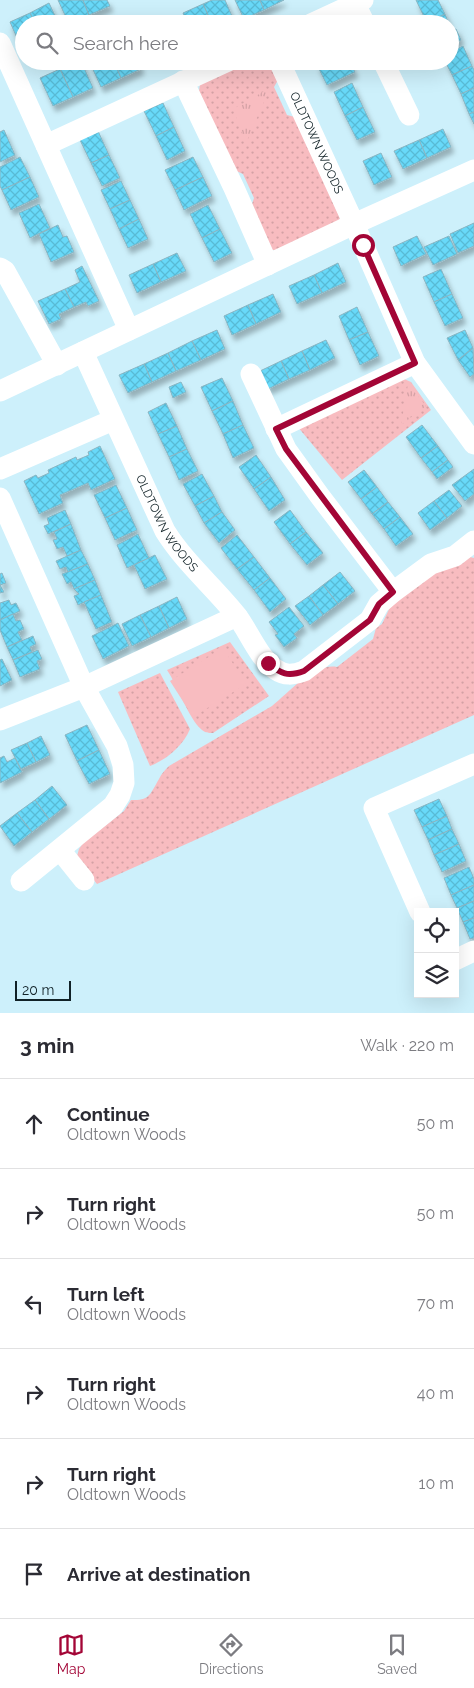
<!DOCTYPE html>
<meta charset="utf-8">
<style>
body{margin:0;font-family:Raleway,sans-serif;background:#f2f2f3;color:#2b2b33}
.controls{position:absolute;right:15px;bottom:15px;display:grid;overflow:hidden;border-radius:0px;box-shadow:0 5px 20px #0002}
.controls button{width:45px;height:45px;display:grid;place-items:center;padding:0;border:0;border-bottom:1px solid #e1e1e2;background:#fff;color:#2b2b33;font:25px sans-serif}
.scale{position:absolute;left:15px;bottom:12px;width:56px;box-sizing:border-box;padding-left:5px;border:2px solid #112227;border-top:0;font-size:14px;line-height:18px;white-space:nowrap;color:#112227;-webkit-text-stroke:4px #cdf0fb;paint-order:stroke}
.stop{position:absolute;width:15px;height:15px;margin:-11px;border:4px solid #a30536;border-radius:50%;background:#fff}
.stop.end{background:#a30536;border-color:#fff;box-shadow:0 1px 5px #0008}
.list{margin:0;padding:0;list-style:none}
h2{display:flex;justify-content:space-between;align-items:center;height:65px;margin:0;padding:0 20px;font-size:21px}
h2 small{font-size:16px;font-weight:400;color:#7c7c81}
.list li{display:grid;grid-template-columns:32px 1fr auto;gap:15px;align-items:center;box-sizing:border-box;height:90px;padding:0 20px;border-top:1px solid #e1e1e2}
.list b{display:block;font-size:19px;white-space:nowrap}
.list p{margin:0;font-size:16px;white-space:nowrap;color:#7c7c81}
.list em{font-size:16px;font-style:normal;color:#7c7c81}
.icon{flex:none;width:28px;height:28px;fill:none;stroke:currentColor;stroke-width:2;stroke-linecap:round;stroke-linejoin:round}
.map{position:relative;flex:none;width:474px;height:1013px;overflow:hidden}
.search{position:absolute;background:#fff;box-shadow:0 5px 20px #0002;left:15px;right:15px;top:15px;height:55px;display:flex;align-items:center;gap:12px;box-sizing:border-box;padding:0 18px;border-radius:28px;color:#7c7c81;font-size:19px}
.sheet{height:605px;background:#fff}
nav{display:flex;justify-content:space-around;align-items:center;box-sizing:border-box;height:70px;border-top:1px solid #e1e1e2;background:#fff;font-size:14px;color:#7c7c81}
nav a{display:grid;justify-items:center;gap:2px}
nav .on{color:#a30536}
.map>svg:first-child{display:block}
</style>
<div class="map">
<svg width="474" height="1013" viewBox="0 0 474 1013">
<defs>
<pattern id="grass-dots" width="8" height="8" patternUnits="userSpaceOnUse" patternTransform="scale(1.25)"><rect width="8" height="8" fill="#f8bcc0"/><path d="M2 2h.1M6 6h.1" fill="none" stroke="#d4a1a5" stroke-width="1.8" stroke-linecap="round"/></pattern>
<pattern id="park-tufts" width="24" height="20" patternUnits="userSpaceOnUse" patternTransform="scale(1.25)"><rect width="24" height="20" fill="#f8bcc0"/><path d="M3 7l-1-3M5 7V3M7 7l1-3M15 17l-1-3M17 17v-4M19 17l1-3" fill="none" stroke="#d4a1a5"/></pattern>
<pattern id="building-cross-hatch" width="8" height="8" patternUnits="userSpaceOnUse" patternTransform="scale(1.25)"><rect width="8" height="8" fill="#68d9f9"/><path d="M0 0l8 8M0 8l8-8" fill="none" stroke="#59bad5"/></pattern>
<filter id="shadow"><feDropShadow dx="3" dy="5.5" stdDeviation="2.5" flood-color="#0004"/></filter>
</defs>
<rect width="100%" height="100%" fill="#cdf0fb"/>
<g fill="url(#grass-dots)">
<polygon points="241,61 269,61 278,80 274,87 287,115 295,117 340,218 337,225 279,252 270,249 251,207 254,198 243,174 234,170 199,91 200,84 220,71"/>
<polygon points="402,378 411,382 431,410 342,480 297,426"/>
<path d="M470,557L474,558V715L97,884L88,873L77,856L79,849L83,843L124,811L131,800C150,801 150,794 159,779C161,774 165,770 169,766L272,706C290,692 313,663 337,667L373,639L376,628L382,624L391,605L434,573Z"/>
<path d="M230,642L269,696L213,733C208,733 206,733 202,730C188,718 178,686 167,670Z"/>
<path d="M160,673L190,729C184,745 166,760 150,766L118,692Z"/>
</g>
<g fill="url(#park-tufts)">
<polygon points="270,88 246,143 233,109"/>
<polygon points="408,384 426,406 401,425"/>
</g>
<polygon fill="#f8bcc0" points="223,648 246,684 193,717 170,681"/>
<g fill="url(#building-cross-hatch)" stroke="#8ab5c2" filter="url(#shadow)">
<polygon points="58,0 83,0 89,15 69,24"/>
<polygon points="83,0 107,0 110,6 89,15"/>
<polygon points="212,0 225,0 235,23 212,24 203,4"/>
<polygon points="235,0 260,0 264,10 244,19"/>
<polygon points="260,0 284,0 264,10"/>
<polygon points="416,0 438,0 445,14 427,23"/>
<polygon points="49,3 59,24 35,24 30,13"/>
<polygon points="203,4 212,24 188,24 183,13"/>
<polygon points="30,13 35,24 24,24 24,45 21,47 10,22"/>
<polygon points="445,14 449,24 427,24 427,23"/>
<polygon points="175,19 177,24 165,24"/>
<polygon points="450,26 452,30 456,29 461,40 450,45"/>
<polygon points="463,46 472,66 452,75 445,61 450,61 450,52"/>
<polygon points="77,61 81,61 93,88 73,97 60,69"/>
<polygon points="89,61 114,61 121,78 101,87"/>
<polygon points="114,61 138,61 141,69 121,78"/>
<polygon points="326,61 349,61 355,72 327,85 317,65"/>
<polygon points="472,66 474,70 474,88 461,94 452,75"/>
<polygon points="60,69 73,97 53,106 40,78"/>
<polygon points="352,83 363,107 345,116 334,92"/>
<polygon points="474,88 474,112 469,114 461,94"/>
<polygon points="163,103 174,127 156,136 144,111"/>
<polygon points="363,107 375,132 357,140 345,116"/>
<polygon points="474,112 474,124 469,114"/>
<polygon points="174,127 185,151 167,160 156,136"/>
<polygon points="443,129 451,147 427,158 419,140"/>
<polygon points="4,130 15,155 0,162 0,132"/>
<polygon points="98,131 109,155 91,163 80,140"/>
<polygon points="419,140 427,158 403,169 394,151"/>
<polygon points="381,153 392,177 374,185 363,161"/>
<polygon points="109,155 120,178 102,186 91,163"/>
<polygon points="20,157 30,177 2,190 0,186 0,167"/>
<polygon points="193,157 203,177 175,190 165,170"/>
<polygon points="30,177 39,197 11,210 2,190"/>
<polygon points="203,177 212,196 184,210 175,190"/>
<polygon points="121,181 130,200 110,209 101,190"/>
<polygon points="130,200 139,219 119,229 110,209"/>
<polygon points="39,204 50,228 30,238 19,213"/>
<polygon points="208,205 220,229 202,238 190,214"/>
<polygon points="139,219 148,239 128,248 119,229"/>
<polygon points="474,223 474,246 458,253 450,234"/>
<polygon points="58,225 63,237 67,236 74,252 51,262 39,234"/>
<polygon points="220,229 232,253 214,262 202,238"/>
<polygon points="417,236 426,254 401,266 393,247"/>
<polygon points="449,236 457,254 433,265 424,247"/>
<polygon points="177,253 186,271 161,282 153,264"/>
<polygon points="338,263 346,282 322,293 314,275"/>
<polygon points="153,264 161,282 137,293 129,275"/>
<polygon points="82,266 99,301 88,306 86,302 74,307 65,289 80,282 75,270"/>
<polygon points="441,269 452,294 434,302 423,277"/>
<polygon points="314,275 322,293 297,304 289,286"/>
<polygon points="65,289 74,307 59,314 61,319 49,324 38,301"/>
<polygon points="273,294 281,312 256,324 248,305"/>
<polygon points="452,294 463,318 445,326 434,302"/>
<polygon points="248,305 256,324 232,335 224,316"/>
<polygon points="357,307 368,332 349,340 339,316"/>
<polygon points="217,330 225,349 201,360 192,341"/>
<polygon points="465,330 473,348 458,360 447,338"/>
<polygon points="368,332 379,356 360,365 349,340"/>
<polygon points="326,340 335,358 310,370 302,351"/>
<polygon points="192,341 201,360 176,371 168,353"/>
<polygon points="473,348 474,374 470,377 458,360"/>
<polygon points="302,351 310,370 289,379 281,361"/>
<polygon points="168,353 176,371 152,382 144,364"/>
<polygon points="281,361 289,379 268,389 260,371"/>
<polygon points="144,364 152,382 128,393 119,375"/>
<polygon points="222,378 233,401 212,411 201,387"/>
<polygon points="181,382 186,392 173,398 169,387"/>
<polygon points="233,401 243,425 223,434 212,411"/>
<polygon points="166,403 177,426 158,434 148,412"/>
<polygon points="243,425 254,448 233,458 223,434"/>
<polygon points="422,425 438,446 421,458 406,437"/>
<polygon points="177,426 187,449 169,457 158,434"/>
<polygon points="100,446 115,479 91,490 88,483 60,495 63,503 39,514 24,481 36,475 38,478 49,473 48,470 76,457 77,460 89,455 88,452"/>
<polygon points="438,446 448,460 432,472 421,458"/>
<polygon points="187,449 198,471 179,480 169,457"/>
<polygon points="256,455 271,477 254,489 239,467"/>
<polygon points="448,460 453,467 437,479 432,472"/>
<polygon points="474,469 474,494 465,501 452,485"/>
<polygon points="364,470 377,487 361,499 348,482"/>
<polygon points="202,474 214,496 195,506 183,484"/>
<polygon points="271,477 285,500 269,511 254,489"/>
<polygon points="116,485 127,508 105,518 94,495"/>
<polygon points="377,487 388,502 372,514 361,499"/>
<polygon points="449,490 462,506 447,518 434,501"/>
<polygon points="214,496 222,512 204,523 195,506"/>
<polygon points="434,501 447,518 430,530 418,513"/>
<polygon points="388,502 400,517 384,529 372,514"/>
<polygon points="127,508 137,530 115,540 105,518"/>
<polygon points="65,510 71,524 48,534 44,526 49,524 47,518"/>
<polygon points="290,510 306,532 290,544 274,522"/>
<polygon points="222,512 235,530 219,543 204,523"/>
<polygon points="400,517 413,534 396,546 384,529"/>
<polygon points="71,524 81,550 67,556 63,547 57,549 53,540 57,539 54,532"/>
<polygon points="306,532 323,553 307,565 290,544"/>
<polygon points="138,534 149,558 127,568 117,545"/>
<polygon points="237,535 254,557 237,569 221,548"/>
<polygon points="81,550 88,564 68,572 66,567 60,569 56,561"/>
<polygon points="155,555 167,579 145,589 134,565"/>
<polygon points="254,557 270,578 254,590 237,569"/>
<polygon points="88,564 95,580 74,589 71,582 67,584 62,574"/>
<polygon points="340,572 355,591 338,604 323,585"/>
<polygon points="2,573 6,583 0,585 4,592 0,593 0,574"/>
<polygon points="270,578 286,599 270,612 254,590"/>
<polygon points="95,580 101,595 78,605 74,596 79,594 74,589"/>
<polygon points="323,585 338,604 323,615 309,596"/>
<polygon points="101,595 112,622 96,629 84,602"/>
<polygon points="309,596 323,615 310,625 295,606"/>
<polygon points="177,597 187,619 169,628 159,606"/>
<polygon points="9,600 11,605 16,603 20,611 0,620 0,603"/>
<polygon points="159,606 169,628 151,637 140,615"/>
<polygon points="289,607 304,626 294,634 297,638 284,647 275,635 278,634 269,622"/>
<polygon points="13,614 16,621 20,620 24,629 18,632 22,640 7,647 0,630 0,620"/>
<polygon points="140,615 151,637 132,646 122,624"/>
<polygon points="118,623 129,646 103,659 92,636"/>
<polygon points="33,636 36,644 30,647 32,652 13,660 7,647"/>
<polygon points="38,650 42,659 37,661 40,669 20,677 13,660"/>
<polygon points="2,659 12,680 0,686 0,660"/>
<polygon points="87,725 99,750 77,761 65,735"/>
<polygon points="41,736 50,755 36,762 27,743"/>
<polygon points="27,743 36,762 21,769 11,750"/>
<polygon points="99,750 110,774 89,784 77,761"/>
<polygon points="4,756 7,762 15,758 22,772 0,783 0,758"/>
<polygon points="52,786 67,805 49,819 35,800"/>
<polygon points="439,799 447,816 422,827 414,810"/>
<polygon points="35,800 49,819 32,832 17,813"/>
<polygon points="17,813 32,832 14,846 0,826"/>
<polygon points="447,816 452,829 428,840 422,827"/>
<polygon points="452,829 459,844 434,855 428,840"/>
<polygon points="459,844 466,861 442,872 434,855"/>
<polygon points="469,867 474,879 474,885 451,895 444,878"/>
<polygon points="474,885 474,901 457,908 451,895"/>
<polygon points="474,901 474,918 463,922 457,908"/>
<polygon points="474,918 474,938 470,939 463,922"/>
</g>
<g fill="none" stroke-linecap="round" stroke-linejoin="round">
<g stroke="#fff" stroke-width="21">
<polyline points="355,4 365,24"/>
<polyline points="311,24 363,0"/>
<polyline points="0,43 129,330"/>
<path id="s1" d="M279,61L354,224L415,363L474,444"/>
<polyline points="383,61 409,115"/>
<polyline points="183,81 234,188 268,265"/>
<polyline points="46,145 228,61"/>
<polyline points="0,268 5,271 57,365"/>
<path id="s2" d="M83,352L165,531C185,563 214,587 237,616C249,632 259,658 275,669C285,676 293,675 304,671L370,620L379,604L393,592L431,564L455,556L474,541"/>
<polyline points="251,374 286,449 319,495 393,592"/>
<polyline points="0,391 354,224 474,170"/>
<polyline points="276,429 415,363"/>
<polyline points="0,469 113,420"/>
<polyline points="0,498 84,687 117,746 123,765 124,783 120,795 113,806 21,881"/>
<polyline points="0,720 84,687 237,616"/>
<polyline points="60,850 84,880"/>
<polyline points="420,912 374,808 474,764"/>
<polyline points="455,960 474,951"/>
</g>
</g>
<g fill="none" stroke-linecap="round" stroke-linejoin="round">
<path stroke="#a30536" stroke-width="6" d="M268,663C281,674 288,677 304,671L370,620L379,604L393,592L286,449L276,429L415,363L363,245"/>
</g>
<g text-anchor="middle" stroke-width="4" stroke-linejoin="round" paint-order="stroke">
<g font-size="12" fill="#112227" stroke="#cdf0fb">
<text dy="4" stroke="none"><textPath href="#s1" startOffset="90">OLDTOWN WOODS</textPath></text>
<text dy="4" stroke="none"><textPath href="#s2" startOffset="191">OLDTOWN WOODS</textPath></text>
</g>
</g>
</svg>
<div class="controls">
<button><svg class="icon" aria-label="locate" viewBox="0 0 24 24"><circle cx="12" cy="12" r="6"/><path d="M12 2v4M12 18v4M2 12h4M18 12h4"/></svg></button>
<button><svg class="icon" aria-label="layers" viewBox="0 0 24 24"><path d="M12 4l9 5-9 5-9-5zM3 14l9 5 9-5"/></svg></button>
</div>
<div class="scale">20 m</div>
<div class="stop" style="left:363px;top:245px"></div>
<div class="stop end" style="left:268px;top:663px"></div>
<div class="search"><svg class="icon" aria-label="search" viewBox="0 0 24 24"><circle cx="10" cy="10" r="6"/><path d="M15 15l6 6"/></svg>Search here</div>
</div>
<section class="sheet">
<h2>3 min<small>Walk · 220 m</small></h2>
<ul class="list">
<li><svg class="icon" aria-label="ahead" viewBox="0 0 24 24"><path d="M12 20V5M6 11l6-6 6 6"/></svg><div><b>Continue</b><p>Oldtown Woods</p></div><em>50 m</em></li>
<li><svg class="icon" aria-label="right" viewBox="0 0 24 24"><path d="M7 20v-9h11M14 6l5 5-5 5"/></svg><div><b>Turn right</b><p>Oldtown Woods</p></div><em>50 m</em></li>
<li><svg class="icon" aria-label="left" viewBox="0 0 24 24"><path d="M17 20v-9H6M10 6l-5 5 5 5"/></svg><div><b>Turn left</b><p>Oldtown Woods</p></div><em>70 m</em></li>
<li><svg class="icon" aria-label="right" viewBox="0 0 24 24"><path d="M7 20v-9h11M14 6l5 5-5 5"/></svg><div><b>Turn right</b><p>Oldtown Woods</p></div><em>40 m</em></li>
<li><svg class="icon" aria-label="right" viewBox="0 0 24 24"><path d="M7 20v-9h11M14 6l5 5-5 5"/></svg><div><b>Turn right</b><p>Oldtown Woods</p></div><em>10 m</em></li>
<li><svg class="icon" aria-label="arrive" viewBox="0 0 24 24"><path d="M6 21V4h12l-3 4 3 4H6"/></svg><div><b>Arrive at destination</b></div></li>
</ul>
</section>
<nav>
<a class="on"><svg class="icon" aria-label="map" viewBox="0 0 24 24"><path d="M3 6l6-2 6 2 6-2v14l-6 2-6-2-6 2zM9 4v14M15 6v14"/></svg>Map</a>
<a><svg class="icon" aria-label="directions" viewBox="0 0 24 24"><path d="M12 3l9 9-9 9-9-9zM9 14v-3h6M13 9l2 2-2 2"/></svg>Directions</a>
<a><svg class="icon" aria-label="saved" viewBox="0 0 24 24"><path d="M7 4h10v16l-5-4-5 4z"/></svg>Saved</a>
</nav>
